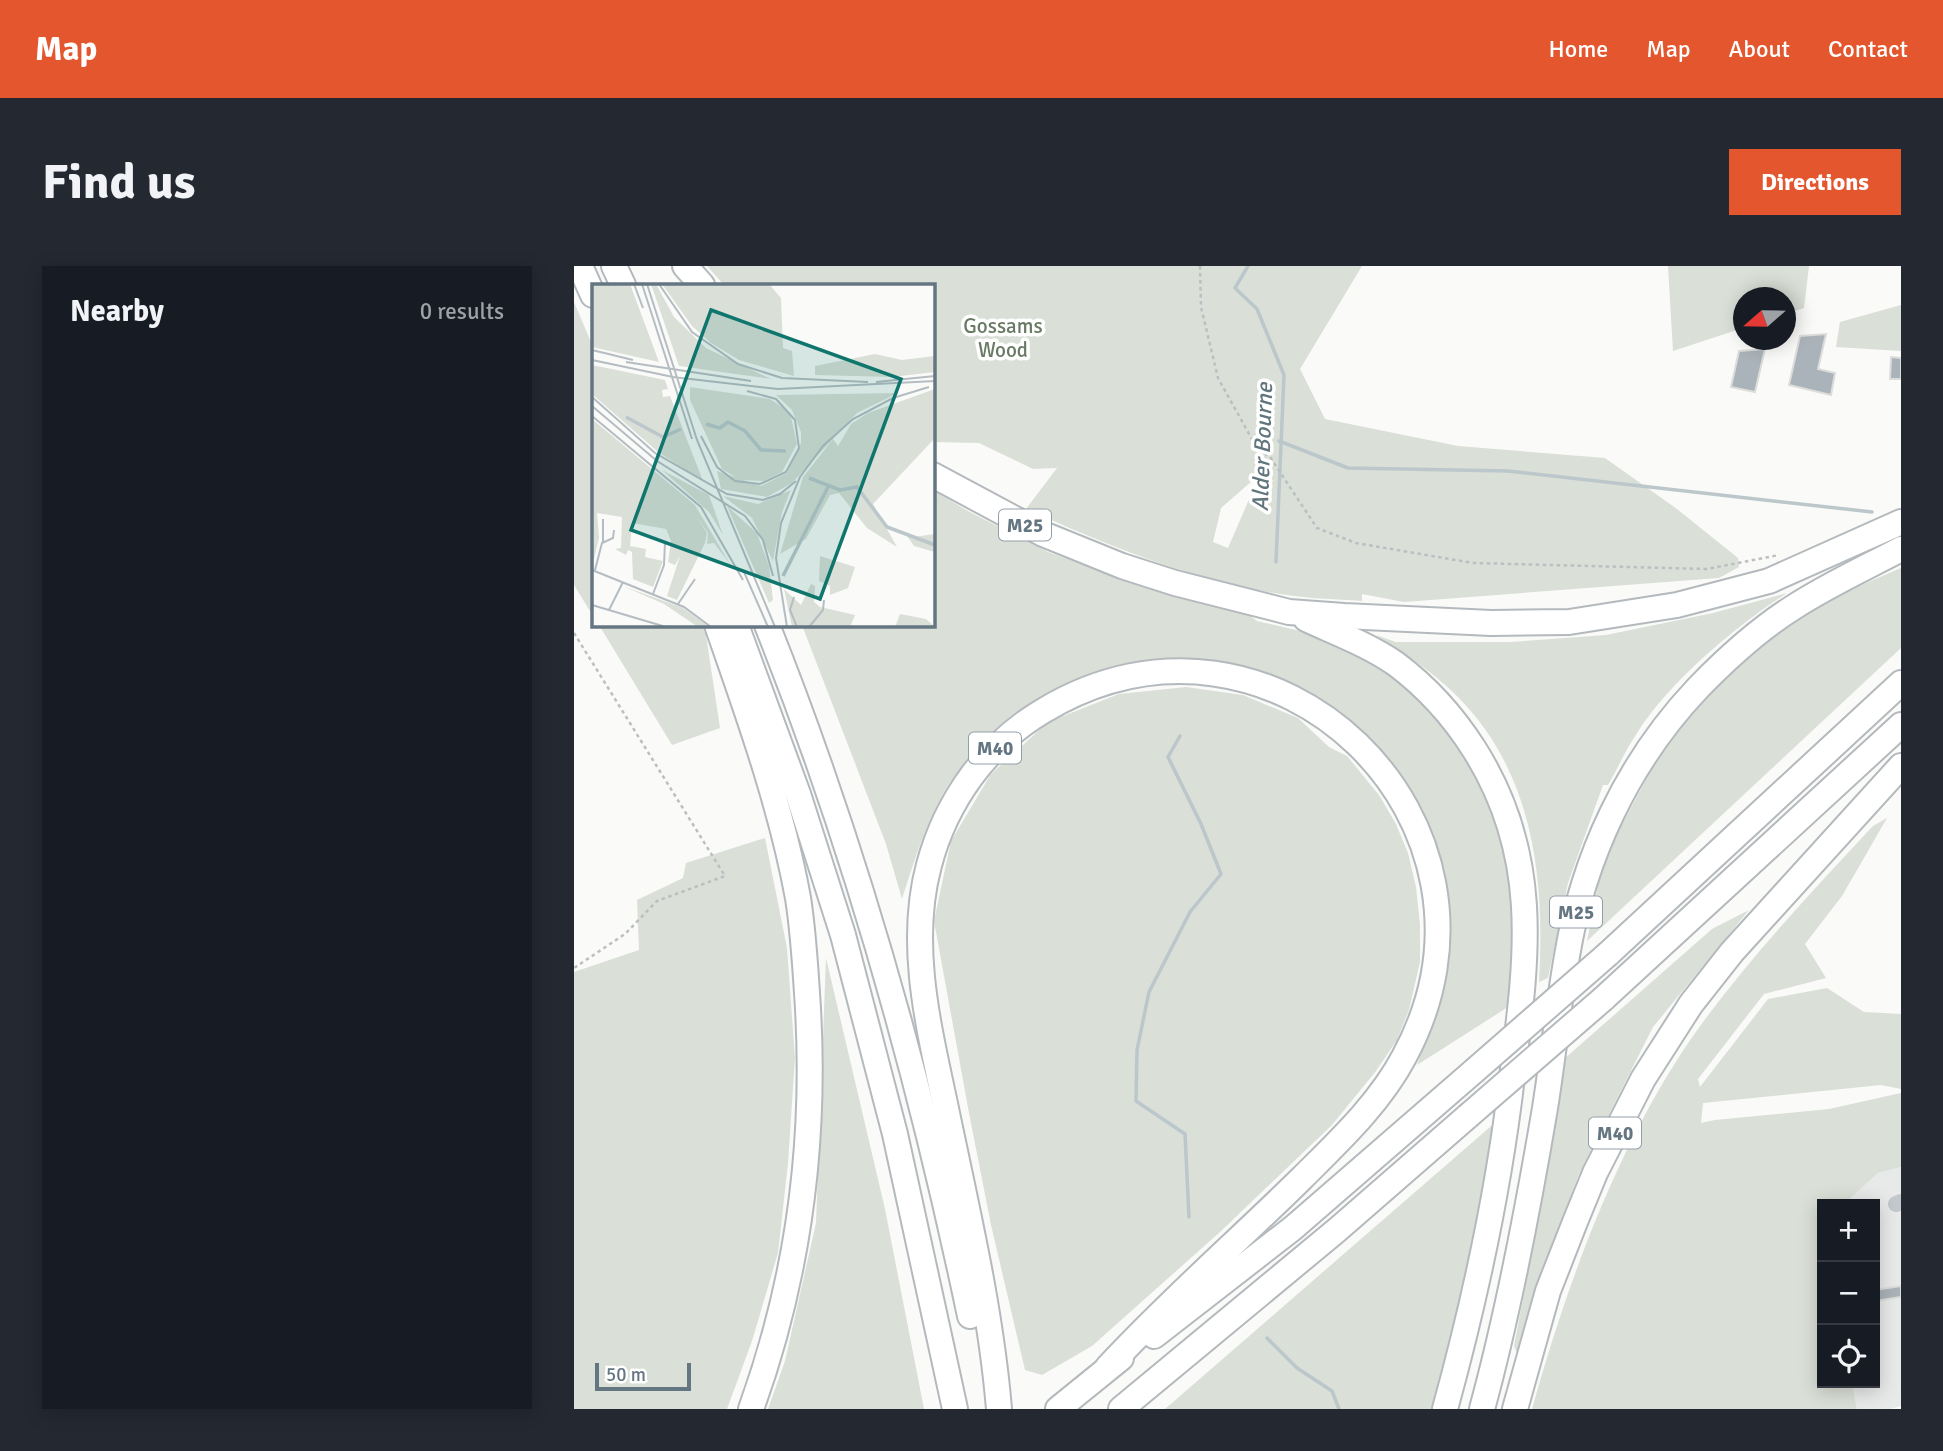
<!DOCTYPE html>
<meta charset="utf-8">
<style>
body{margin:0;font-family:Signika,sans-serif;background:#242831;color:#f1f3f6}
.controls{position:absolute;right:21px;bottom:21px;display:grid;overflow:hidden;border-radius:0px;box-shadow:0 4px 18px #0003}
.controls button{width:63px;height:63px;display:grid;place-items:center;padding:0;border:0;border-bottom:2px solid #363941;background:#171b24;color:#f1f3f6;font:35px sans-serif}
.compass{position:absolute;left:1159px;top:21px;width:63px;height:63px;border-radius:50%;background:#171b24;box-shadow:0 4px 18px #0003;rotate:250deg}
.scale{position:absolute;left:21px;bottom:18px;width:96px;box-sizing:border-box;padding-left:7px;border:4px solid #657683;border-top:0;font-size:19px;line-height:24px;white-space:nowrap;color:#657683;-webkit-text-stroke:5px #fff;paint-order:stroke}
.list{margin:0;padding:0;list-style:none}
h2{display:flex;justify-content:space-between;align-items:center;height:91px;margin:0;padding:0 28px;font-size:30px}
h2 small{font-size:23px;font-weight:400;color:#9ea1a6}
.icon{flex:none;width:38px;height:38px;fill:none;stroke:currentColor;stroke-width:2;stroke-linecap:round;stroke-linejoin:round}
.map{position:relative;flex:none;width:1327px;height:1143px;overflow:hidden;border-radius:0px}
header{display:flex;align-items:center;gap:42px;box-sizing:border-box;height:98px;padding:0 35px;background:#e4572e;color:#fff}
header strong{font-size:33px}
nav{display:flex;gap:38px;margin-inline-start:auto;font-size:24px}
.intro{display:flex;align-items:center;justify-content:space-between;box-sizing:border-box;height:168px;padding:0 42px}
h1{margin:0;font-size:49px}
.button{padding:18px 32px;border-radius:0px;background:#e4572e;color:#fff;font-size:24px;font-weight:700}
main{display:flex;gap:42px;padding:0 42px}
aside{flex:1;background:#171b24;border-radius:0px;box-shadow:0 4px 18px #0003}
.map>svg:first-child{display:block}
</style>
<header>
<strong>Map</strong>
<nav><a>Home</a><a>Map</a><a>About</a><a>Contact</a></nav>
</header>
<div class="intro"><h1>Find us</h1><a class="button">Directions</a></div>
<main>
<aside>
<h2>Nearby<small>0 results</small></h2>
<ul class="list">
</ul>
</aside>
<div class="map">
<svg width="1327" height="1143" viewBox="0 0 1327 1143">
<rect width="100%" height="100%" fill="#fafaf8"/>
<polygon fill="#e8e9e9" points="1327,901 1327,1140 1316,1143 1283,1143 1278,1117 1301,1117 1301,938 1270,938 1304,907"/>
<g fill="#dadfd7" fill-rule="evenodd">
<path d="M133,0H788L726,103L751,153L884,180L1031,192L1103,243L1164,292L1165,301L1145,312L830,336L788,328V335C763,333 737,333 713,329C621,316 536,280 452,243L483,202L459,203L405,177L359,176V19H150ZM686,208L654,282L639,276L647,242Z"/>
<polygon points="1094,0 1235,0 1230,42 1212,48 1212,32 1170,32 1169,62 1099,85"/>
<polygon points="0,36 19,81 19,350 0,319"/>
<polygon points="1327,39 1327,85 1262,81 1266,56"/>
<path d="M359,224L392,244L474,286L572,322L668,344L683,355L722,364L762,379L822,412L842,427L849,440L887,482L920,540L942,651L934,741L843,799C850,777 859,756 865,734C874,706 876,647 871,618C847,487 735,402 605,394C593,394 580,397 568,399C499,408 447,435 400,488C393,497 383,506 376,516C353,552 341,593 328,633L312,578L228,359H359Z"/>
<polygon points="1327,302 1327,382 1013,675 1026,609 1041,571 1098,466 1130,431 1202,365 1248,336"/>
<path d="M1213,327C1162,360 1096,415 1063,467C1052,483 1044,502 1034,519H1029L994,617L974,712L965,716C971,613 960,507 883,430C859,406 830,387 802,369L822,376H937L1032,369L1139,347Z"/>
<polygon points="25,359 128,359 132,369 146,462 98,479"/>
<polygon points="612,421 669,429 724,452 755,481 773,490 805,529 822,558 834,587 842,621 846,659 846,696 835,744 823,774 802,805 758,859 646,966 518,1080 468,1109 451,1104 417,959 395,847 360,655 377,575 417,508 474,456 545,428"/>
<path d="M1313,552L1268,630L1231,678L1252,712L1190,728L1124,813L1126,821L1194,733L1253,722L1290,746L1327,748V823L1307,819L1129,837L1127,857L1141,854L1255,843L1327,827V901L1304,907L1270,938H1248V1117H1278L1283,1143H958C995,1011 1049,863 1132,752C1183,684 1241,622 1299,560Z"/>
<polygon points="191,572 213,682 221,792 214,897 204,987 178,1075 153,1143 0,1143 0,706 65,684 63,634 109,612 112,597"/>
<polygon points="1175,644 1079,761 1005,908 979,976 945,1092 940,1080 971,917 990,793 1138,663"/>
<polygon points="252,692 311,943 350,1143 194,1143 211,1095 242,957"/>
<polygon points="923,855 896,994 857,1143 591,1143"/>
</g>
<g fill="none" stroke-linecap="round" stroke-linejoin="round">
<g stroke="#bbc7cb" stroke-width="3.5">
<polyline points="674,0 661,22 683,43 710,109 702,296"/>
<polyline points="705,175 774,202 934,205 1298,246"/>
<polyline points="606,470 594,491 627,558 647,608 616,646 575,726 563,784 562,835 611,868 615,951"/>
<polyline points="693,1072 723,1102 758,1125 765,1143"/>
</g>
</g>
<g fill="#aab3b9" stroke="#dcdcda" stroke-width="2">
<polygon points="1252,68 1244,103 1261,107 1257,129 1215,119 1226,70"/>
<polygon points="1191,83 1181,126 1157,121 1165,85"/>
<polygon points="1317,91 1327,92 1327,113 1316,113"/>
<polygon points="1327,1020 1327,1031 1301,1035 1301,1024"/>
</g>
<g fill="none" stroke-linecap="round" stroke-linejoin="round">
<defs>
<g id="highway">
<polyline points="6,0 19,29"/>
<polyline points="40,0 49,19"/>
<polyline points="111,0 128,19"/>
<polyline points="359,209 469,268 548,300 601,317 715,346 770,350 917,357 995,356 1103,339 1195,315 1327,256"/>
<path d="M732,353C762,367 795,379 822,398C854,422 879,450 900,483C968,590 953,692 938,811C925,923 901,1034 871,1143"/>
<path d="M143,359C174,448 207,539 224,632C229,664 231,695 233,727C243,870 226,1008 177,1143"/>
<polyline points="162,359 224,528 269,669 321,868 381,1143"/>
<path d="M193,359C282,582 347,816 396,1050"/>
<polyline points="1034,688 1327,417"/>
<polyline points="1029,733 1327,459"/>
<polyline points="580,1070 719,962 900,805"/>
<path d="M425,1143C417,1047 395,952 375,857C358,773 332,684 355,599C372,535 412,479 469,445C699,306 957,557 830,791C805,838 765,875 728,912C663,976 595,1035 534,1101"/>
<polyline points="484,1143 547,1092"/>
<polyline points="547,1143 763,964 894,850"/>
<path d="M908,1143C935,1044 954,943 971,842C979,792 984,741 993,690C1009,592 1054,496 1123,423C1152,393 1185,363 1220,341C1254,319 1291,302 1327,283"/>
<polyline points="941,1143 974,1025 1001,956 1021,907 1069,813 1117,738 1158,686 1327,500"/>
</g>
</defs>
<use href="#highway" stroke="#b4b9bd" stroke-width="28"/>
<g stroke="#bbbfc2" stroke-width="2.5" stroke-dasharray="3.5 3.5" stroke-linecap="butt">
<polyline points="626,0 627,41 644,112 679,175 685,183 696,191 743,262 782,277 899,297 1133,303 1205,289"/>
<polyline points="0,367 151,610 83,635 51,668 0,702"/>
</g>
<polyline stroke="#c3c8cc" stroke-width="16" points="1322,938 1327,936"/>
<use href="#highway" stroke="#fff" stroke-width="24"/>
<defs>
<g id="highway-bridge">
<polyline points="900,805 1034,688"/>
<polyline points="894,850 1029,733"/>
</g>
</defs>
<use href="#highway-bridge" stroke="#b4b9bd" stroke-width="28" stroke-linecap="butt"/>
<use href="#highway-bridge" stroke="#fff" stroke-width="24"/>
</g>
<g text-anchor="middle" stroke-width="7" stroke-linejoin="round" paint-order="stroke">
<g fill="#fff" stroke="#939fa8" stroke-width="2">
<rect x="425" y="243.5" width="52" height="31" rx="5"/>
<rect x="395" y="466.5" width="52" height="31" rx="5"/>
<rect x="976" y="630.5" width="52" height="31" rx="5"/>
<rect x="1015" y="851.5" width="52" height="31" rx="5"/>
</g>
<g font-size="19" font-weight="bold" fill="#657683">
<text x="451" y="266">M25</text>
<text x="421" y="489">M40</text>
<text x="1002" y="653">M25</text>
<text x="1041" y="874">M40</text>
</g>
<g font-size="21" fill="#687a64" stroke="#fff">
<text x="429" y="67">Gossams<tspan x="429" dy="24">Wood</tspan></text>
</g>
<g font-size="23" font-style="italic" fill="#60757c" stroke="#fff">
<text transform="translate(688 181) rotate(-88)" y="8">Alder Bourne</text>
</g>
</g>
<g transform="translate(18 18)">
<rect width="343" height="343" fill="#fafaf8"/>
<path d="M0,0H38L67,78L0,63ZM59,0H64L82,33L114,64L179,95L87,82ZM70,0H177L189,14L191,64L200,67L202,92L147,76L119,59L100,42ZM283,70L310,76L343,72V88L300,93L223,91V82ZM0,81L73,96L76,105L70,106L71,113L78,112L111,197L66,168L0,110ZM98,103L178,115L190,123L199,133L205,160L190,188L172,197L148,196L130,185L98,116ZM343,105V154L281,220L305,263L275,244L247,209L238,211L214,255L188,270L211,193L241,155L246,162L259,140L276,129ZM306,109L265,129L200,199L175,213L129,205L125,187L169,202L195,189L209,159V148L200,126L184,111ZM0,135L103,221L138,280L122,259L115,260L116,249L105,233L115,249L113,259L85,316L75,312L88,272L83,281L76,278L79,257L74,245L40,239L38,262L54,265L53,273L71,277L61,303L41,295L40,268L36,266L34,271L23,265L29,264L30,233L5,229L7,254L0,283ZM70,186L117,211L131,251L117,228ZM199,206L190,228L181,277L160,234L131,212L166,220ZM135,222L165,249L177,282L181,316L177,319ZM313,249L322,253L343,250V268L322,262ZM228,272L263,283L256,304L238,311V302L227,297ZM219,300L223,302L222,318L228,323L263,331L258,343H200L192,305L209,321ZM31,302L91,324L117,343H106L72,320ZM308,330L334,335L343,343H303Z" fill="#dadfd7"/>
<path fill="none" stroke="#bbc7cb" stroke-width="3.5" d="M34,133L71,153L89,145M114,140L128,144L136,138L153,147L169,166L194,167M217,194L248,206L265,203L295,243L343,261M191,292L236,203"/>
<path fill="none" stroke="#b5bdc2" stroke-width="2" d="M42,0L51,24M50,0L100,155M55,0L105,156L183,343M67,0L100,48L146,80L190,94L276,98M0,66L41,76M0,76L81,93L186,105L343,97M34,78L159,97M284,98L343,92M0,113L63,169L135,210L171,216L188,210L204,197M0,122L65,177L153,232L171,256L181,292M0,132L109,223L151,296M109,152L125,183L143,197L168,200L194,188L207,164L203,136L184,115L155,107M11,235V258M0,286L92,323L119,343M3,286L10,259L21,254L22,246M152,288L176,343M61,310L72,281L73,258M202,313L198,326L205,343M86,320L103,295M0,321L74,343M17,326L31,298M195,343L184,274L189,239L208,193L231,162L261,135L301,114L337,103M217,343L231,326L232,316"/>
<path fill="#0f766e" fill-opacity="0.15" stroke="#0f766e" stroke-width="3.5" d="M119,26L309,95L228,315L39,246Z"/>
<rect width="343" height="343" fill="none" stroke="#657683" stroke-width="3.5"/>
</g>
</svg>
<div class="controls">
<button>+</button>
<button>−</button>
<button><svg class="icon" aria-label="locate" viewBox="0 0 24 24"><circle cx="12" cy="12" r="6"/><path d="M12 2v4M12 18v4M2 12h4M18 12h4"/></svg></button>
</div>
<svg class="compass" viewBox="-18 -18 36 36"><path d="M0-13l5 13h-10z" fill="#e53935"/><path d="M0 13l5-13h-10z" fill="#9ea1a6"/></svg>
<div class="scale">50 m</div>
</div>
</main>
